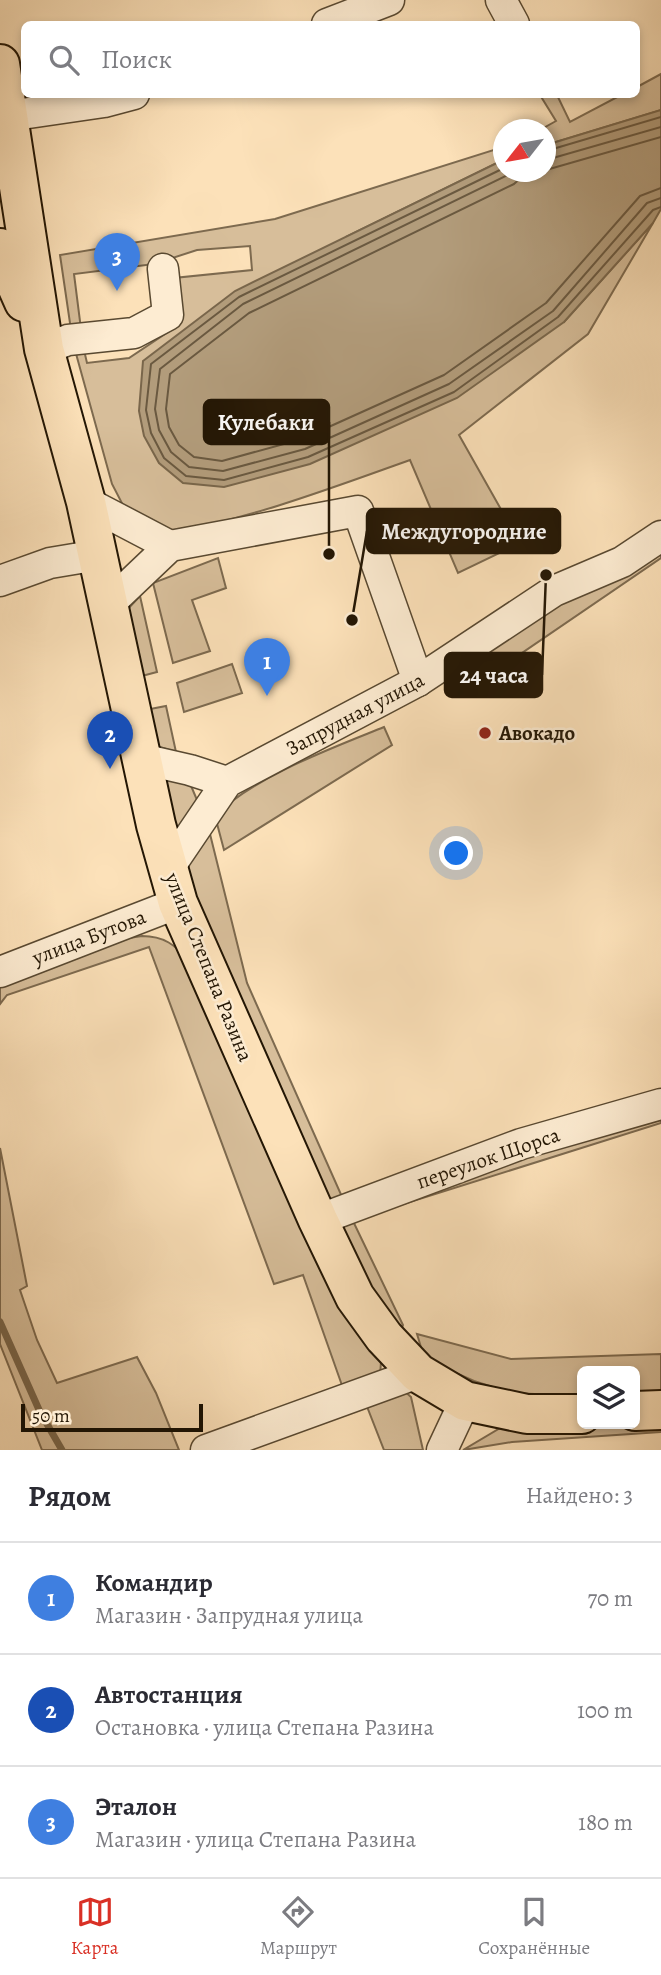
<!DOCTYPE html>
<html lang="ru">
<meta charset="utf-8">
<style>
body{margin:0;font-family:Alegreya,serif;background:#f2f2f3;color:#2b2b33}
.controls{position:absolute;right:21px;bottom:21px;display:grid;overflow:hidden;border-radius:10px;box-shadow:0 4px 10px #0003}
.controls button{width:63px;height:63px;display:grid;place-items:center;padding:0;border:0;border-bottom:2px solid #e1e1e2;background:#fff;color:#2b2b33;font:35px sans-serif}
.compass{position:absolute;left:493px;top:119px;width:63px;height:63px;border-radius:50%;background:#fff;box-shadow:0 4px 10px #0003;rotate:239deg}
.scale{position:absolute;left:21px;bottom:18px;width:182px;box-sizing:border-box;padding-left:7px;border:4px solid #231604;border-top:0;font-size:19px;line-height:24px;white-space:nowrap;color:#231604;-webkit-text-stroke:5px #fdecd2;paint-order:stroke}
.you{position:absolute;left:457px;top:854px;width:24px;height:24px;margin:-18px;border:5px solid #fff;border-radius:50%;background:#1a73e8;box-shadow:0 0 0 10px #1a73e833}
.badge{display:grid;place-items:center;width:46px;height:46px;border-radius:50%;background:#d93025;color:#fff;font-size:23px;font-weight:700}
.pin{position:absolute;translate:-50% -58px;filter:drop-shadow(0 2px 4px #0008)}
.pin::after{content:'';position:absolute;top:37px;width:24px;height:21px;background:inherit;clip-path:polygon(0 0,100% 0,50% 100%)}
.list{margin:0;padding:0;list-style:none}
h2{display:flex;justify-content:space-between;align-items:center;height:91px;margin:0;padding:0 28px;font-size:30px}
h2 small{font-size:23px;font-weight:400;color:#7c7c81}
.list li{display:grid;grid-template-columns:46px 1fr auto;gap:21px;align-items:center;box-sizing:border-box;height:112px;padding:0 28px;border-top:2px solid #e1e1e2}
.list b{display:block;font-size:26px;white-space:nowrap}
.list p{margin:0;font-size:23px;white-space:nowrap;color:#7c7c81}
.list em{font-size:23px;font-style:normal;color:#7c7c81}
.icon{flex:none;width:38px;height:38px;fill:none;stroke:currentColor;stroke-width:2;stroke-linecap:round;stroke-linejoin:round}
.map{position:relative;flex:none;width:661px;height:1450px;overflow:hidden}
.search{position:absolute;background:#fff;box-shadow:0 4px 10px #0003;left:21px;right:21px;top:21px;height:77px;display:flex;align-items:center;gap:18px;box-sizing:border-box;padding:0 24px;border-radius:10px;color:#7c7c81;font-size:26px}
.sheet{height:427px;background:#fff}
nav{display:flex;justify-content:space-around;align-items:center;box-sizing:border-box;height:98px;border-top:2px solid #e1e1e2;background:#fff;font-size:19px;color:#7c7c81}
nav a{display:grid;justify-items:center;gap:4px}
nav .on{color:#d93025}
.map>svg:first-child{display:block}
</style>
<div class="map">
<svg width="661" height="1450" viewBox="0 0 661 1450">
<rect width="100%" height="100%" fill="#fce1b9"/>
<filter id="stains"><feTurbulence type="fractalNoise" baseFrequency=".00286" numOctaves="4"/><feColorMatrix values="0 0 0 0 .2 0 0 0 0 .09 0 0 0 0 .02 0 0 0 .5 -.17"/></filter>
<radialGradient id="worn" r=".72"><stop offset=".6" stop-color="#630" stop-opacity="0"/><stop offset="1" stop-color="#630" stop-opacity=".3"/></radialGradient>
<g fill="#d7be9a" stroke="#7d6a4f" stroke-width="2">
<polygon points="661,74 661,110 546,145 546,130 540,130 556,121 540,95 557,95 570,122 621,95 636,94 637,87"/>
<path d="M503,147V160L348,236L564,322L653,223L588,334L459,435L520,543L458,573L410,460C329,489 250,519 164,534L126,511L112,484L75,350H84L87,363L129,358L180,324L174,278L252,270L250,246L197,250L154,264L74,274L81,329L71,330L60,255L275,219Z"/>
<polygon points="661,544 661,558 497,670 482,690 488,646"/>
<polygon points="218,558 226,588 192,600 210,651 173,663 153,583"/>
<polygon points="140,596 157,672 138,677 124,613"/>
<polygon points="232,664 242,693 184,712 177,683"/>
<polygon points="166,706 176,752 153,745 145,710"/>
<path d="M384,727L392,745L224,850L215,816C253,777 332,748 384,727Z"/>
<polygon points="158,775 189,781 197,800 173,843"/>
<polygon points="208,826 247,983 343,1199 330,1205 182,872"/>
<path d="M142,936C164,936 175,945 190,961L382,1347L380,1376L344,1391L303,1275L274,1284L149,947L7,995L0,1004V987L129,938Z"/>
<polygon points="661,1113 661,1123 362,1217 534,1150"/>
<polygon points="0,1148 27,1286 20,1290 37,1340 57,1383 137,1357 156,1393 179,1450 42,1450 0,1344"/>
<polygon points="352,1219 403,1325 400,1333 373,1294 339,1225"/>
<polygon points="417,1334 511,1359 661,1354 661,1393 635,1395 635,1371 582,1371 582,1396 511,1393 474,1381 440,1366 423,1354"/>
<polygon points="400,1387 411,1397 423,1450 384,1450 366,1404"/>
<polygon points="661,1416 661,1432 512,1442 463,1450 517,1418 582,1424 635,1424"/>
</g>
<polygon fill="#b29c7b" stroke="#79664b" stroke-width="2" points="661,110 661,209 653,223 564,322 457,398 310,464 224,487 183,483 159,463 144,436 139,411 143,361 235,291 503,160 504,172 546,172 546,145"/>
<g fill="none" stroke-linecap="round" stroke-linejoin="round">
<g stroke="#6a5940" stroke-width="2">
<polyline points="546,151 661,117"/>
<polyline points="546,160 661,127"/>
<polyline points="504,168 239,297 151,364 146,410 151,433 164,458 186,476 224,480 308,457 454,392 558,317 653,210 661,207"/>
<polyline points="546,170 661,137"/>
<polyline points="514,172 243,304 160,369 155,409 159,430 171,452 189,467 223,471 305,449 449,384 553,311 647,203 661,198"/>
<polyline points="527,172 514,184 249,313 170,374 166,409 169,427 179,445 194,457 222,461 302,439 444,375 546,303 640,196 661,188"/>
</g>
<polyline stroke="#79664b" stroke-width="7" points="0,1322 40,1412 62,1450"/>
<defs>
<g id="minor">
<polyline points="501,0 514,24"/>
<polyline points="327,24 389,0"/>
<polyline points="8,116 104,102 134,94"/>
<polyline points="44,349 68,340 134,333 168,315 163,269"/>
<polyline points="86,502 170,546"/>
<polyline points="0,581 50,563 98,555"/>
<polyline points="109,604 170,546 358,511 418,681"/>
<polyline points="142,759 190,770 227,782"/>
<polyline points="168,869 227,782 418,681 554,591 622,562 661,536"/>
<polyline points="0,972 178,903"/>
<polyline points="318,1220 521,1144 661,1104"/>
<polyline points="206,1450 418,1373"/>
<polyline points="442,1450 465,1401"/>
</g>
<g id="major">
<polyline points="0,64 44,349 86,502 156,825 178,903 318,1220 355,1297 384,1337 418,1373 465,1401 527,1414 582,1414"/>
<polyline points="0,248 24,302"/>
<polyline points="635,1411 661,1410"/>
</g>
</defs>
<use href="#minor" stroke="#594931" stroke-width="33"/>
<use href="#major" stroke="#231604" stroke-width="42"/>
<use href="#minor" stroke="#fdecd2" stroke-width="30"/>
<use href="#major" stroke="#fce1b9" stroke-width="38"/>
</g>
<circle fill="#8f2418" stroke="#fdecd2" stroke-width="2.5" cx="485" cy="733" r="7"/>
<g text-anchor="middle" stroke-width="5" stroke-linejoin="round" paint-order="stroke">
<g font-size="21" fill="#231604" stroke="#fdecd2">
<text transform="translate(355 714) rotate(-28)" y="7">Запрудная улица</text>
<text transform="translate(89 937) rotate(-21)" y="7">улица Бутова</text>
<text transform="translate(209 967) rotate(68)" y="7">улица Степана Разина</text>
<text transform="translate(488 1158) rotate(-19)" y="7">переулок Щорса</text>
</g>
<g font-size="21" font-weight="bold" fill="#231604" stroke="#fdecd2" text-anchor="start">
<text x="499" y="740">Авокадо</text>
</g>
</g>
<path fill="none" stroke="#231604" stroke-width="2.5" d="M329 554L329 422M352 620L367 531M546 575L542 675"/>
<g fill="#231604" stroke="#fdecd2" stroke-width="2.5">
<circle cx="329" cy="554" r="7"/>
<circle cx="352" cy="620" r="7"/>
<circle cx="546" cy="575" r="7"/>
</g>
<g fill="#231604" stroke="#231604" stroke-width="2.5">
<rect x="204" y="400" width="125" height="44" rx="7"/>
<rect x="367" y="509" width="193" height="44" rx="7"/>
<rect x="445" y="653" width="97" height="44" rx="7"/>
</g>
<g font-size="23" text-anchor="middle" font-weight="bold" fill="#fff">
<text x="266" y="430">Кулебаки</text>
<text x="464" y="539">Междугородние</text>
<text x="494" y="683">24 часа</text>
</g>
<rect width="100%" height="100%" filter="url(#stains)"/>
<rect width="100%" height="100%" fill="url(#worn)"/>
</svg>
<div class="controls">
<button><svg class="icon" aria-label="layers" viewBox="0 0 24 24"><path d="M12 4l9 5-9 5-9-5zM3 14l9 5 9-5"/></svg></button>
</div>
<svg class="compass" viewBox="-18 -18 36 36"><path d="M0-13l5 13h-10z" fill="#e53935"/><path d="M0 13l5-13h-10z" fill="#7c7c81"/></svg>
<div class="scale">50 m</div>
<div class="you"></div>
<div class="pin badge" style="left:267px;top:696px;background:#3f7fe0">1</div>
<div class="pin badge" style="left:110px;top:769px;background:#1a4fb4">2</div>
<div class="pin badge" style="left:117px;top:291px;background:#3f7fe0">3</div>
<div class="search"><svg class="icon" aria-label="search" viewBox="0 0 24 24"><circle cx="10" cy="10" r="6"/><path d="M15 15l6 6"/></svg>Поиск</div>
</div>
<section class="sheet">
<h2>Рядом<small>Найдено: 3</small></h2>
<ul class="list">
<li><span class="badge" style="background:#3f7fe0">1</span><div><b>Командир</b><p>Магазин · Запрудная улица</p></div><em>70 m</em></li>
<li><span class="badge" style="background:#1a4fb4">2</span><div><b>Автостанция</b><p>Остановка · улица Степана Разина</p></div><em>100 m</em></li>
<li><span class="badge" style="background:#3f7fe0">3</span><div><b>Эталон</b><p>Магазин · улица Степана Разина</p></div><em>180 m</em></li>
</ul>
</section>
<nav>
<a class="on"><svg class="icon" aria-label="map" viewBox="0 0 24 24"><path d="M3 6l6-2 6 2 6-2v14l-6 2-6-2-6 2zM9 4v14M15 6v14"/></svg>Карта</a>
<a><svg class="icon" aria-label="directions" viewBox="0 0 24 24"><path d="M12 3l9 9-9 9-9-9zM9 14v-3h6M13 9l2 2-2 2"/></svg>Маршрут</a>
<a><svg class="icon" aria-label="saved" viewBox="0 0 24 24"><path d="M7 4h10v16l-5-4-5 4z"/></svg>Сохранённые</a>
</nav>
